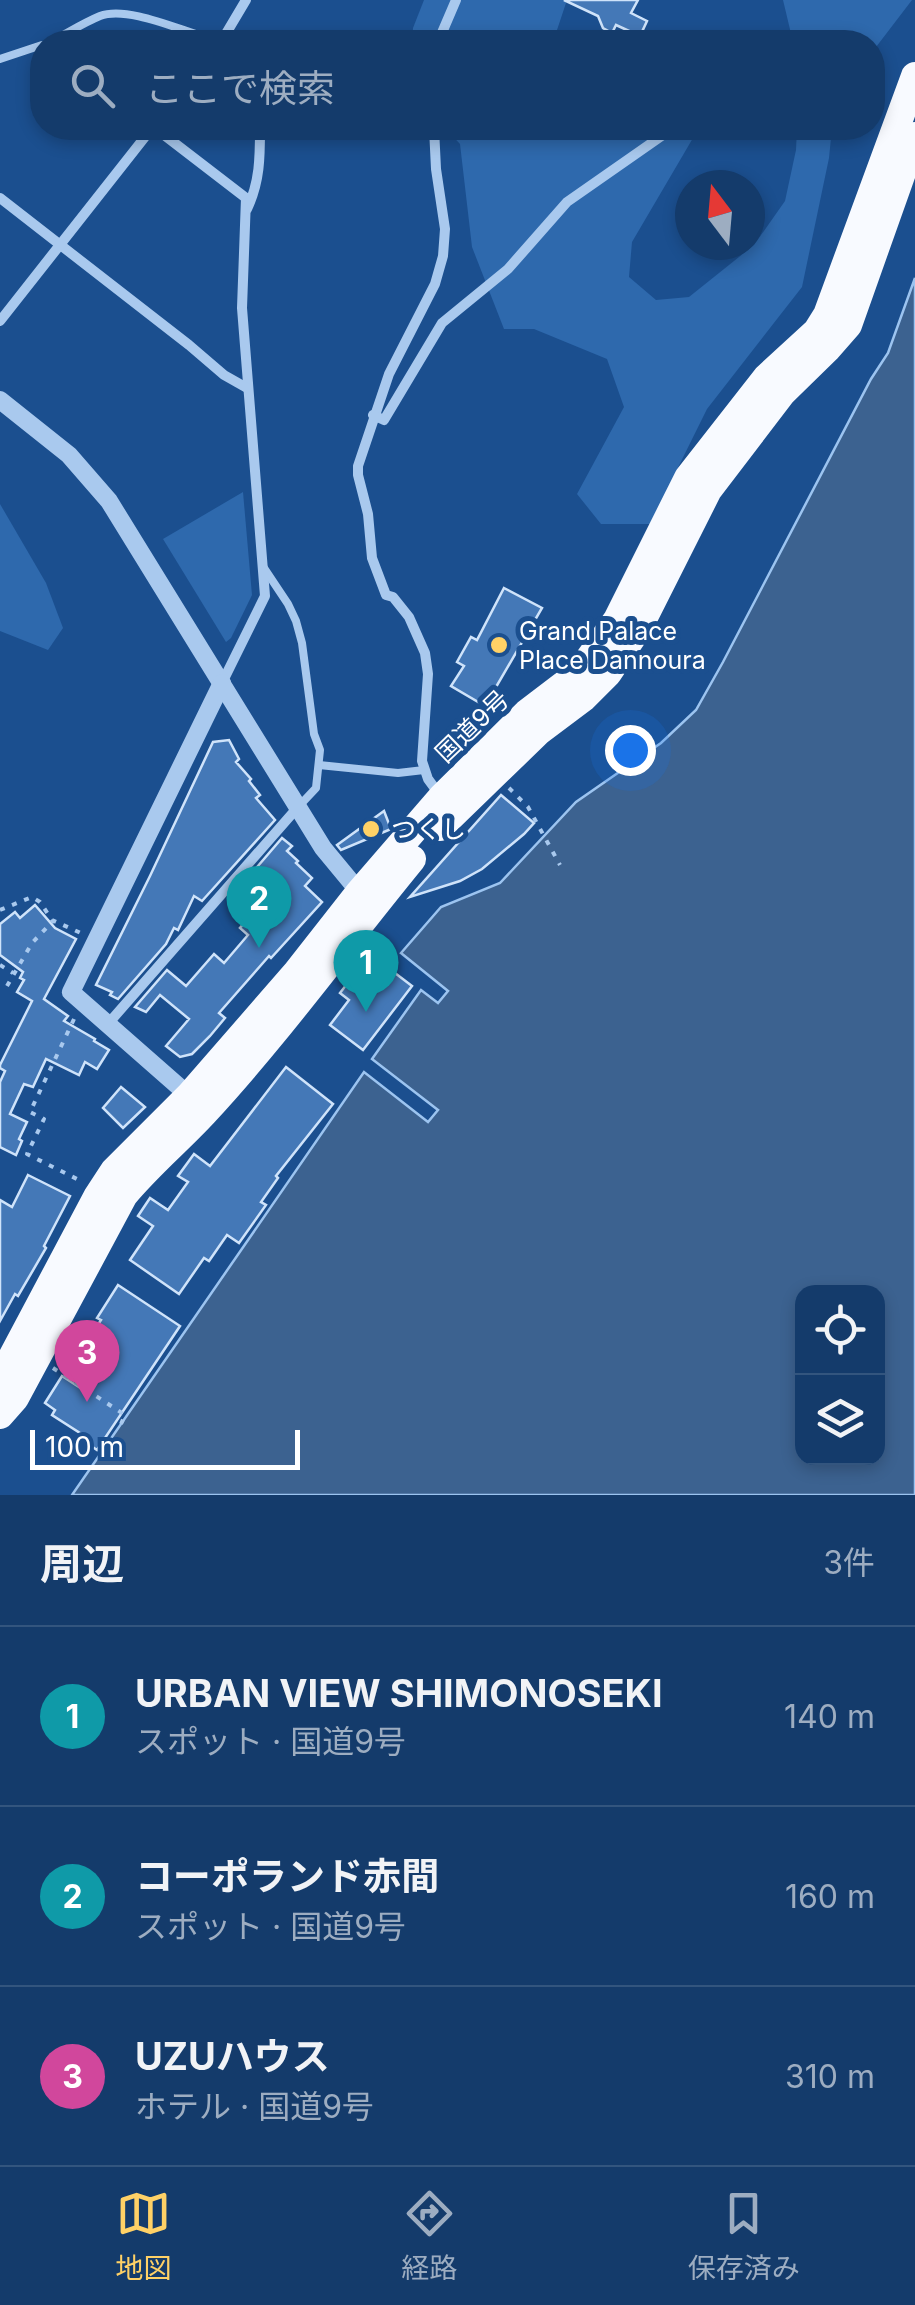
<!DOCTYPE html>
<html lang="ja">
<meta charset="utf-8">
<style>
body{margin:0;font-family:Inter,"Noto Sans JP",sans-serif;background:#1d4271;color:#f1f3f6}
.controls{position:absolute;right:30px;bottom:30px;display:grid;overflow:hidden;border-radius:20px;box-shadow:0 5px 15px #0003}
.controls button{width:90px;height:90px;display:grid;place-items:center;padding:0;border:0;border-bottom:2px solid #33557e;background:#143b6b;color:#f1f3f6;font:50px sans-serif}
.compass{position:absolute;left:675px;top:170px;width:90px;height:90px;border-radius:50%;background:#143b6b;box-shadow:0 5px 15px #0003;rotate:344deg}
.scale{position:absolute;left:30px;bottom:25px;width:270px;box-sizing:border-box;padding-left:10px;border:5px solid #fff;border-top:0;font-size:28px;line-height:35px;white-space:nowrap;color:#fff;-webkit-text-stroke:8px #1b4f8f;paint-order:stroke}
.you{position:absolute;left:630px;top:750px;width:35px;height:35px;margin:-25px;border:8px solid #fff;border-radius:50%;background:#1a73e8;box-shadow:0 0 0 15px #1a73e833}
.badge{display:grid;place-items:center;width:65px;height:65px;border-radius:50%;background:#ffd166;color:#fff;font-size:32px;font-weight:700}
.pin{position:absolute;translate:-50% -82px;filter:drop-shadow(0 2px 5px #0008)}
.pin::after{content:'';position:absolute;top:52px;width:35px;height:30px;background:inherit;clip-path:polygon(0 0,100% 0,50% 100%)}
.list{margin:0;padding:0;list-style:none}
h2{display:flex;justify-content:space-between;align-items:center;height:130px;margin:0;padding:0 40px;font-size:42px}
h2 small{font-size:32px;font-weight:400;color:#9dadc1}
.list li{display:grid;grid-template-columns:65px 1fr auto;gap:30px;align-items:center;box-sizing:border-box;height:180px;padding:0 40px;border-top:2px solid #33557e}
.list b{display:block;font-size:38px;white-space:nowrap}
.list p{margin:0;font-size:32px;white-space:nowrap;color:#9dadc1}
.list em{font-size:32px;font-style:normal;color:#9dadc1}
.icon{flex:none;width:55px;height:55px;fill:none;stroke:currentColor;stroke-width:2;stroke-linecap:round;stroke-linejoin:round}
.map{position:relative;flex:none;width:915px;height:1495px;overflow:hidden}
.search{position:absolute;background:#143b6b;box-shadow:0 5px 15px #0003;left:30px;right:30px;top:30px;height:110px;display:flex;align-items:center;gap:25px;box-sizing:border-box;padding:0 35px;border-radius:40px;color:#9dadc1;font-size:38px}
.sheet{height:670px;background:#143b6b}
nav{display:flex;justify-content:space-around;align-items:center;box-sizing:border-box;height:140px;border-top:2px solid #33557e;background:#143b6b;font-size:28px;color:#9dadc1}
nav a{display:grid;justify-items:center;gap:5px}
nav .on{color:#ffd166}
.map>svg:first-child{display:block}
</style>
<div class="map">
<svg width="915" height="1495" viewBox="0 0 915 1495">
<rect width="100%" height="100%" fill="#1b4f8f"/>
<g fill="#2e69ad">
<polygon points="424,0 567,0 553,42 412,42 413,28"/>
<polygon points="783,0 912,0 873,51 872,42 793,42"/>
<polygon points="445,128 631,128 693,138 632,242 629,277 656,300 689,297 754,245 785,201 796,150 797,128 832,128 829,158 802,287 707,409 650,524 601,524 577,494 624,407 607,359 534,329 504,329 472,247 460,144"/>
<polygon points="243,492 252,595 231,638 226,642 163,539"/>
<polygon points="0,504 46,583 63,628 48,650 0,631"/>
</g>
<path fill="#3c6290" stroke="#9cc4f0" stroke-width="2.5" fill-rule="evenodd" d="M915,278V1495H72L364,1072L428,1122L438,1110L372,1059L421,990L438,1003L448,991L401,953L441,907L500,883L576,802L661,743L696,710L723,662L871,379L888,353ZM802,1292H878V1458H802Z"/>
<g fill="#4478b7" stroke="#cfe3fa" stroke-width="2.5">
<polygon points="564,0 638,0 631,13 647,21 640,36 616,25 612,33 603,28 598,16"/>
<polygon points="504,588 542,608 485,706 451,686 464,666 457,662 471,637 477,640"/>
<polygon points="229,740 239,759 236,762 251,779 249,781 260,795 256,798 275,820 202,901 194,896 178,930 174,928 166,944 118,999 110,995 112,992 96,985 150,876 213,742"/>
<polygon points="501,795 534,823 524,834 482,869 460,881 410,897"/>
<polygon points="384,811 391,829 341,850 337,845"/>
<polygon points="282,838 292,846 287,851 298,861 296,863 312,878 305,886 322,902 271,958 269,956 219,1013 225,1018 210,1036 192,1054 180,1057 166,1046 189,1019 160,995 146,1012 135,1007 167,970 186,986 214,954 224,963 248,935 240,928 272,891 252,873"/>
<polygon points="35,905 55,928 76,939 44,999 68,1016 64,1021 95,1039 94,1041 109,1050 97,1069 85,1062 79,1075 46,1059 33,1087 24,1084 10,1114 27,1122 19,1139 22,1141 16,1155 0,1147 0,1082 5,1071 0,1068 0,1065 32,1001 17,992 24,980 20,978 23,972 0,955 0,924 15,912 20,918"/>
<polygon points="370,954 412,986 363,1050 330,1025 349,1000 340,993"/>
<polygon points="286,1067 333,1104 276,1176 278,1178 261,1202 266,1205 239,1243 227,1235 209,1261 204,1258 179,1294 130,1260 153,1226 138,1216 150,1198 168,1210 188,1182 178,1176 194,1154 210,1166"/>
<polygon points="121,1087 145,1107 123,1128 103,1108"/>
<polygon points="28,1175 70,1196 44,1246 46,1248 18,1296 15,1294 0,1321 0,1200 12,1207"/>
<polygon points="118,1285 180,1326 97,1450 81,1439 83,1435 52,1415 55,1410 45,1403 62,1376 82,1389 110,1345 92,1334 101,1320 97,1318"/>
</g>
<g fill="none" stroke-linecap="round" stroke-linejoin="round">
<g stroke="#a9c9ee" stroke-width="4" stroke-dasharray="5 8" stroke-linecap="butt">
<polyline points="509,788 528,807 560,865"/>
<polyline points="0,910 32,897 40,902 52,920 83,934"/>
<polyline points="0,965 13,973"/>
<polyline points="7,986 32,943 53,921"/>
<polyline points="74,1019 30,1112 44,1119 27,1154 79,1180"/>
<polyline points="53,1368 125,1415 121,1424"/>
</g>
<g stroke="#a9c9ee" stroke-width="8">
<path d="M50,42C66,34 83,23 100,16C126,6 175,28 202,36L209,42"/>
<polyline points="0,59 42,45"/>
<polyline points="264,568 288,604 296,621 302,643 314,734 320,750 316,788 300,805"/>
<polyline points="319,765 398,773 424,770"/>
</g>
<g stroke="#a9c9ee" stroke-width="10">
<polyline points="221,42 246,0"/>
<polyline points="438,42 456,0"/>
<polyline points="155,128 246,198 242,308 265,596 222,683"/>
<polyline points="434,128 436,169 445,229 443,256 435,284 389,374 358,466 358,475 368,514 372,558 386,595 393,597 409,617 425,653 428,674 422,761 428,779 439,794"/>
<polyline points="0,198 189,345 224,375 247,388"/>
<path d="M247,209C260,182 260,157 260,128"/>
<polyline points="0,321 152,128"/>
<polyline points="373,415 384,420 442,323 508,269 567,202 673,128"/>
<polyline points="107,1025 298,807"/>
</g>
<g stroke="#a9c9ee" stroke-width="18">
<polyline points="0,400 69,455 109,501 323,848 366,900"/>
<polyline points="194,1100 71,992 222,683"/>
</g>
<g stroke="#f8faff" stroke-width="28">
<polyline points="440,827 539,731 583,698 608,673 639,627 708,490 782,393 827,349 848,325 915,136"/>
<polyline points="0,1380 97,1197 114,1171 190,1095 297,972 359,893 442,797 527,713 569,681 584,666 617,620 688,478 767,377 817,331 827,315 915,76"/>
<path d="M0,1415L15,1398L124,1195C149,1165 178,1141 204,1113C278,1033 343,943 412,859"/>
</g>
</g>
<g fill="#ffd166" stroke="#1b4f8f" stroke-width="4">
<circle cx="499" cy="645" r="10"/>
<circle cx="371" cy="829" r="10"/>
</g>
<g text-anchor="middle" stroke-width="10" stroke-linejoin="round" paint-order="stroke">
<g font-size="25" fill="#fff" stroke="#1b4f8f" text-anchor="start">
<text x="519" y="640">Grand Palace<tspan x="519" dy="29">Place Dannoura</tspan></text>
<text x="391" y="838">つくし</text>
</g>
<g font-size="25" fill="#fff" stroke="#1b4f8f">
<text transform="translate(472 726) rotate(-44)" y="9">国道9号</text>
</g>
</g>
</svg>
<div class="controls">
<button><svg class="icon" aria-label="locate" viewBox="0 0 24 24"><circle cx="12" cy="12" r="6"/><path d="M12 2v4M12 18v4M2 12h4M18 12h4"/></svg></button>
<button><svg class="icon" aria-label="layers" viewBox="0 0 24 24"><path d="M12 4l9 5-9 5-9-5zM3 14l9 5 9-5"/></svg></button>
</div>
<svg class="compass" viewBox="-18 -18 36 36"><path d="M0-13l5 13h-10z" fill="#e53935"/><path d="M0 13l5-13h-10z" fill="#9dadc1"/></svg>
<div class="scale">100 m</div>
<div class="you"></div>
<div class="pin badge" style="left:366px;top:1012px;background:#0f9aa8">1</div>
<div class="pin badge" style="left:259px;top:948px;background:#0f9aa8">2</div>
<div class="pin badge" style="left:87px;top:1402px;background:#d1479c">3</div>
<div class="search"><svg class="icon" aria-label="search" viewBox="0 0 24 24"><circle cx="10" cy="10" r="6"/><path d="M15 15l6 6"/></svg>ここで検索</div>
</div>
<section class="sheet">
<h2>周辺<small>3件</small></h2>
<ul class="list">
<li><span class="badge" style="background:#0f9aa8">1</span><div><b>URBAN VIEW SHIMONOSEKI</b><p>スポット · 国道9号</p></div><em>140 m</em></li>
<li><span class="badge" style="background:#0f9aa8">2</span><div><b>コーポランド赤間</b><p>スポット · 国道9号</p></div><em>160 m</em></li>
<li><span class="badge" style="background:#d1479c">3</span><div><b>UZUハウス</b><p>ホテル · 国道9号</p></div><em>310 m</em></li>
</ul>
</section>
<nav>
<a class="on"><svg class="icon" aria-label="map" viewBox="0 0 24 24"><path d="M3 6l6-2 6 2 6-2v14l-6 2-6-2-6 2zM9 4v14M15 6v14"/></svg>地図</a>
<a><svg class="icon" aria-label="directions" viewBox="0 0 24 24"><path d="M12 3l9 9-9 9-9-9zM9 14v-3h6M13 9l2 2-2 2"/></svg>経路</a>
<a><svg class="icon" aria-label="saved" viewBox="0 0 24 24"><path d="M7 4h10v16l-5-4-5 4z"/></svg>保存済み</a>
</nav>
